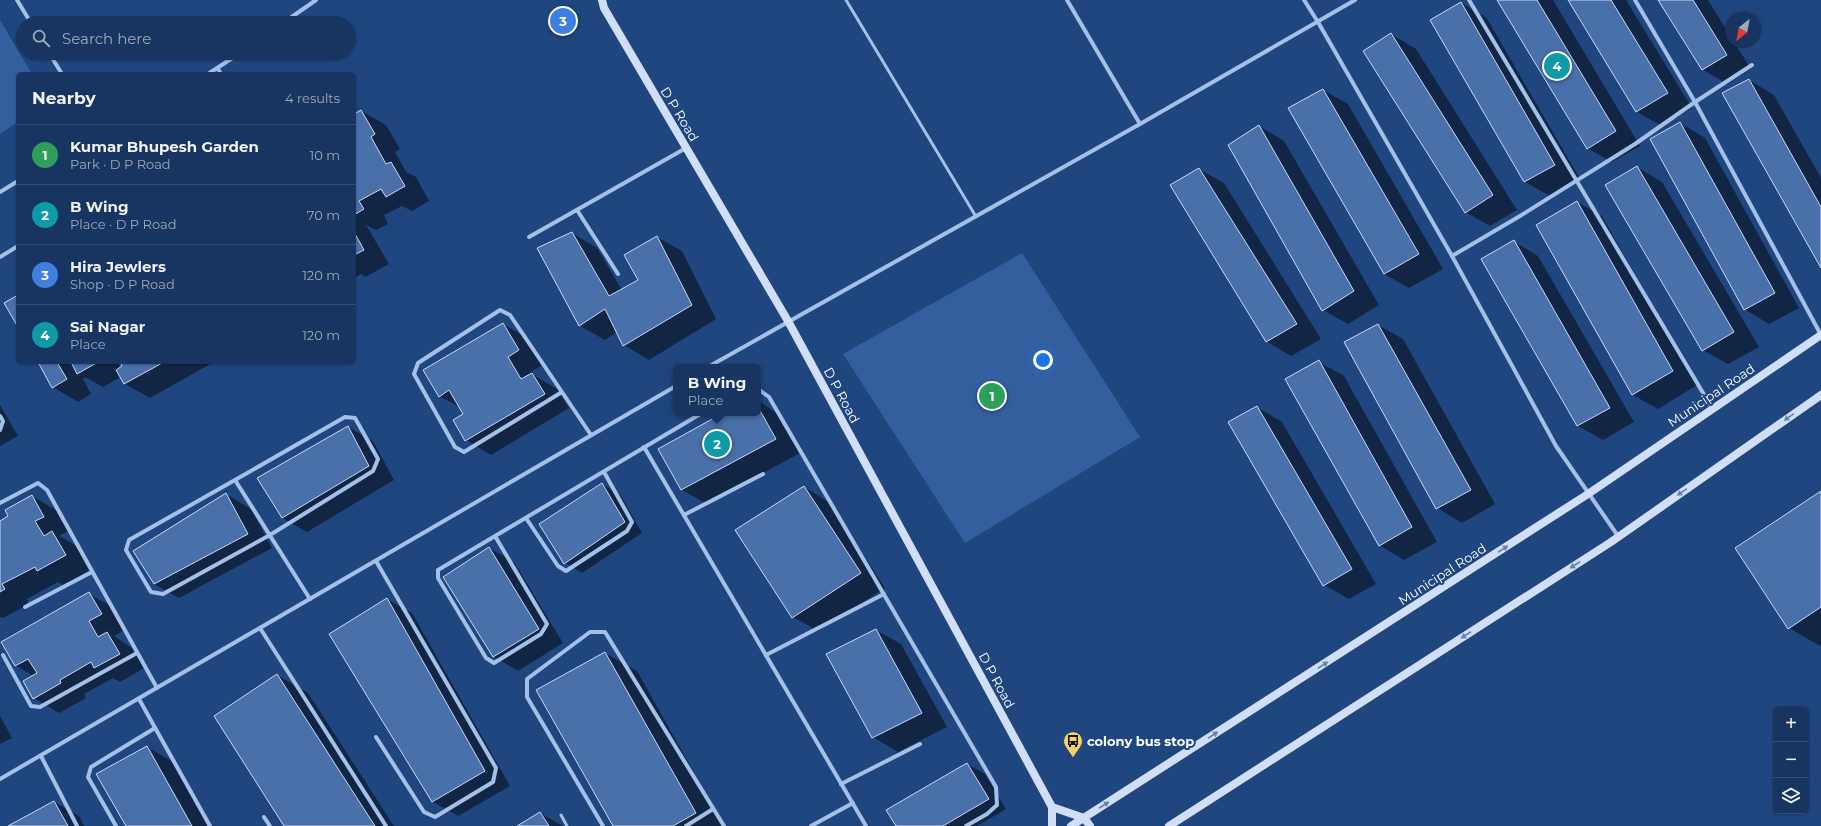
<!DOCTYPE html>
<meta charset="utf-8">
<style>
body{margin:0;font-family:Montserrat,sans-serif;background:#253f69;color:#f1f3f6}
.controls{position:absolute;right:12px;bottom:12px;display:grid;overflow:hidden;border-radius:6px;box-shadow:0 1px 3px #0004}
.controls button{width:36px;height:36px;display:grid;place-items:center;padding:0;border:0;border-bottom:1px solid #364f75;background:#183460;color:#f1f3f6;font:20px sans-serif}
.compass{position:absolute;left:1725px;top:12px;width:36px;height:36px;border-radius:50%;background:#183460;box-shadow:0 1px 3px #0004;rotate:211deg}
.you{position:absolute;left:1043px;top:360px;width:14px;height:14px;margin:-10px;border:3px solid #fff;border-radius:50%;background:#1a73e8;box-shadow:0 0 0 6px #1a73e833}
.badge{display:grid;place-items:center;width:26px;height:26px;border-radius:50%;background:#f5d266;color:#fff;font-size:13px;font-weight:700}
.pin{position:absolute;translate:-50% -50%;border:2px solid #fff;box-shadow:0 1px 4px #0006}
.popup{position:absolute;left:673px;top:364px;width:88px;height:52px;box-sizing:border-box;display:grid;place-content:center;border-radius:6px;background:#183460;filter:drop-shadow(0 1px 3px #0005);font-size:13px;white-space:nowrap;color:#9faabd}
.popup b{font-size:15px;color:#f1f3f6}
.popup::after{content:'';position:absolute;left:50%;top:100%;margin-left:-8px;border:8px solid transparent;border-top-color:#183460}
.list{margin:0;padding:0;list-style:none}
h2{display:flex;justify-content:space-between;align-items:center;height:52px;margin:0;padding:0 16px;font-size:17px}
h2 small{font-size:13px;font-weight:400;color:#9faabd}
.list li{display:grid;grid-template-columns:26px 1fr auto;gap:12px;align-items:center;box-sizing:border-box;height:60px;padding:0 16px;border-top:1px solid #364f75}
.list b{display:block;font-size:15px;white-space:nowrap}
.list p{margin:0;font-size:13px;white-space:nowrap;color:#9faabd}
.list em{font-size:13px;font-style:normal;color:#9faabd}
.icon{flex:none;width:22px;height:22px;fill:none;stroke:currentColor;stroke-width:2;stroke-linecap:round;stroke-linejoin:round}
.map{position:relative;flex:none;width:1821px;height:826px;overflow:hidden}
.search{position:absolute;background:#183460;box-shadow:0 1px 3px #0004;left:16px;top:16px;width:340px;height:44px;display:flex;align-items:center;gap:10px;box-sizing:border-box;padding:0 14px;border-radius:22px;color:#9faabd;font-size:15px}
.panel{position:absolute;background:#183460;box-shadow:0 1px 3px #0004;left:16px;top:72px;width:340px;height:292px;border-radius:6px}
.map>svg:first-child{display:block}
</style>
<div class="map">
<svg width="1821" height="826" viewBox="0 0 1821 826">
<rect width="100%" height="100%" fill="#204680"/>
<g fill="#345f9e">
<polygon points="0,20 32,74 18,74 18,122 0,134"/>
<polygon points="1022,253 1140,437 965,543 843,354"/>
</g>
<g fill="#0007">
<polygon points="1498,0 1553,0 1640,146 1612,162 1587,148"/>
<polygon points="1569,0 1626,0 1692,108 1662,126 1637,112"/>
<polygon points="1659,0 1708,0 1731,37 1731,42 1734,42 1751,69 1727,84 1702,69"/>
<polygon points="1461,3 1486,17 1580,179 1550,196 1525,182 1431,20"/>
<polygon points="1391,34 1416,49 1517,210 1490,226 1465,212"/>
<polygon points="1749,80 1774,95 1821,178 1821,266"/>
<polygon points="1323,90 1348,104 1443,269 1409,288 1384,274"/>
<polygon points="361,111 386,125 400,149 395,152 406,172 416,177 429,201 412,211 402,206 384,215 388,224 376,230 366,225 389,264 365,277 361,274 354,278 354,115"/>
<polygon points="1680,123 1705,138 1799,308 1769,324 1744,309"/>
<polygon points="1259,126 1284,141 1379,305 1348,324 1323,310"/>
<polygon points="1637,167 1662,182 1759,347 1728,364 1703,350"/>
<polygon points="1199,169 1224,183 1321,339 1291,356 1266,341"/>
<polygon points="1577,202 1602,216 1697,385 1658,409 1633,395 1537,225"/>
<polygon points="572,233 597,248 622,290 640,280 657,237 682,251 716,319 649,360 624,345 617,332 605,340 580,326 539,248"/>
<polygon points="1513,241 1538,256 1634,422 1603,440 1578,426 1482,259"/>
<polygon points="503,324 528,339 543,365 532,371 535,376 557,389 569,408 491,455 466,440 465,414 461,408 439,396"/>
<polygon points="1378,325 1403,339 1495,504 1462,523 1437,508"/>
<polygon points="39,362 117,362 121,368 123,366 121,362 214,362 150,398 125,384 121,377 103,387 85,377 83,379 91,394 78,402 53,387"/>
<polygon points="1319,362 1344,376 1437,542 1404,560 1379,545"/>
<polygon points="758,401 777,413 800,453 707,504 682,490 659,449 725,413 758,413"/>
<polygon points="0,405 18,436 0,446"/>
<polygon points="1257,407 1282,422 1376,584 1349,599 1324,585"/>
<polygon points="348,427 373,441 394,480 307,532 282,518"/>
<polygon points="602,484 620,494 642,533 582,573 565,563"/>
<polygon points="804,487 829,502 885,588 818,631 793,617"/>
<polygon points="1821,492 1821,646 1820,646 1789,628 1736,549"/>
<polygon points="226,494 251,509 272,548 179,598 154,584"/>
<polygon points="32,496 57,511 68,531 59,536 77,546 90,570 63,585 58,582 27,599 29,604 3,618 0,617 0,522 10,516"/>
<polygon points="489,548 514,562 563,643 518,671 493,656"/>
<polygon points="89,594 114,608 126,629 114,636 132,648 144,668 120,682 113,678 84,694 86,698 59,713 34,698 34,676 16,666 2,642"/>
<polygon points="387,599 412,613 510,786 458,816 433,802"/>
<polygon points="876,630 901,644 947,727 898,752 873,737"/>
<polygon points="605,653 637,671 724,826 615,826 538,690"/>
<polygon points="277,675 308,693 394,826 285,826"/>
<polygon points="0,716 12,738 0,744"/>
<polygon points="147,747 172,761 208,826 127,826"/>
<polygon points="967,764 985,774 1006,809 977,826 897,826"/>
<polygon points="54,802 79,816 84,826 11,826"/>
<polygon points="540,813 563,826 518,826"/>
</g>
<g fill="#4970a9" stroke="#c9dbf6">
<polygon points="1497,0 1537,0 1616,131 1587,149"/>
<polygon points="1568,0 1611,0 1668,93 1636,112"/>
<polygon points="1658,0 1693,0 1727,55 1702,70"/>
<polygon points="1461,2 1555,165 1524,182 1430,20"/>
<polygon points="1391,33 1493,195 1465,213 1363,51"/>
<polygon points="1749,79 1821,207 1821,268 1722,93"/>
<polygon points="1323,89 1419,254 1384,274 1288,108"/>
<polygon points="361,110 375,134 371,137 386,164 391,162 405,186 386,197 381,189 359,201 364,209 354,215 354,114"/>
<polygon points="1680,122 1775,293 1744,310 1650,139"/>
<polygon points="1259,125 1354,291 1322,311 1228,145"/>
<polygon points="1637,166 1734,332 1702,351 1605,185"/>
<polygon points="1199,168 1297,324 1266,342 1170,185"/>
<polygon points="1577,201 1673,371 1632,395 1536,225"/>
<polygon points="354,232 364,250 354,255"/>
<polygon points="572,232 609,296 638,280 624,255 657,236 692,305 623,346 605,309 579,326 537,248"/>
<polygon points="1514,240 1610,408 1577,426 1481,259"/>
<polygon points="18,295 18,327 4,303"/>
<polygon points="503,323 519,350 508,357 521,379 532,373 545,394 465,441 453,420 463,414 449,390 439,397 423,370"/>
<polygon points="1378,324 1471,490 1436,509 1344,342"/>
<polygon points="1319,360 1412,527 1379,546 1285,379"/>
<polygon points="38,362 63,362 58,364 67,379 52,388"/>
<polygon points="71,362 98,362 77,374"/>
<polygon points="120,362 164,362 124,384 116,370 122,366"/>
<polygon points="1257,406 1352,569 1323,586 1228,422"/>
<polygon points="758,407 776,439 681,490 658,449 723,413 758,413"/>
<polygon points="348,426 369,466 282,518 257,478"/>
<polygon points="602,483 625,522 564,564 539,524"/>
<polygon points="804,486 861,573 792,618 735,530"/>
<polygon points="1821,491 1821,607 1788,629 1735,548"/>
<polygon points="226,493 248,534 154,584 133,551"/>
<polygon points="32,495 44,517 35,521 44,536 52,531 66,555 37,571 35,567 2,584 5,589 0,592 0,521 8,516 5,510"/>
<polygon points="489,547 539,629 493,657 443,577"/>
<polygon points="89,592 102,614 89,621 98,637 107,632 120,654 94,668 91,662 60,680 61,683 33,699 23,681 37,673 28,659 15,666 1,642"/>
<polygon points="387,598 485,771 432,802 329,634"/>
<polygon points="876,629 922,713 872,738 826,654"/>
<polygon points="605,652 696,813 673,826 613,826 536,690"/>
<polygon points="277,674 375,826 284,826 214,716"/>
<polygon points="147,746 192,826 126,826 96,774"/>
<polygon points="967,763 989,799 943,826 896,826 886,810"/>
<polygon points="54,801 68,826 8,826"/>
<polygon points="540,812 549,826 517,826"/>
</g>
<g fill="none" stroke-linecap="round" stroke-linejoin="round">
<g stroke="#a5c0e8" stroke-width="3">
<polyline points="846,0 975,215"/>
<polyline points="561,815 567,826"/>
</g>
<g stroke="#a5c0e8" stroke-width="4">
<polyline points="17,0 31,23"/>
<polyline points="1067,0 1140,124"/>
<polyline points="1304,0 1318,22 1452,256 1556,446 1618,536"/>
<polyline points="1469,0 1712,408"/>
<polyline points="1635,0 1695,102 1821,335"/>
<polyline points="283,23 316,0"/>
<polyline points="49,53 62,74"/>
<polyline points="218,69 221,74"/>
<polyline points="208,74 240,53"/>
<polyline points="0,192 18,181"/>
<polyline points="577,210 618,274"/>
<polyline points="529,237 686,148"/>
<polyline points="1452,256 1520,216 1635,144 1695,102 1752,65"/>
<polyline points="0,257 18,246"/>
<polyline points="708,367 1140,124 1355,0"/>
<polyline points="758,389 769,397 996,787 997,805 987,814 966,826"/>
<polyline points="562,392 464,452 455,447 414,374 418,363 500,310 510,315 591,435"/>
<polyline points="0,416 3,421 0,430"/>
<polyline points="644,447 866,826"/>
<polyline points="235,480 129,540 126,550 151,592 163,594 270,535 373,471 378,459 355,418 345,417 235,480 310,599"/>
<polyline points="0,503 38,483 47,490 157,688"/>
<polyline points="684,515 763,474"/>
<polyline points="526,518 558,566 566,571 627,531 632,522 604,472"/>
<polyline points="495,536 547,624 541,634 494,663 486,658 438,578 438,570 702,413"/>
<polyline points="376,561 496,768 493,782 435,817 424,812 376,737"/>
<polyline points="25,607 92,572"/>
<polyline points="260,628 386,826"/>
<polyline points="3,655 31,706 40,707 137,653"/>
<polyline points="766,655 884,594"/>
<polyline points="139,699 210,826"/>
<polyline points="41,756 77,826"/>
<polyline points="0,779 676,386"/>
<polyline points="841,784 920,744"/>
<polyline points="264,817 270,826"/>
<polyline points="116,826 88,777 91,767 155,728"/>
<polyline points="603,826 527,697 527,679 590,632 605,632 724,826"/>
<polyline points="686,826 713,809"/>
<polyline points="811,826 853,803"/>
</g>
<g stroke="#d0dff6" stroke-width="8">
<polyline points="602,0 604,8 788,321 1052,807 1052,826"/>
<polyline points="1052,807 1084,818 1090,826"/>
<polyline points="1071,826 1588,494 1821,335"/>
<polyline points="1169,826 1611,542 1821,395"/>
</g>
</g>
<defs><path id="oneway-solid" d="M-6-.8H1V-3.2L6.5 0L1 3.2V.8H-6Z"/></defs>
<g fill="#6683af">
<use href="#oneway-solid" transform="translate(1789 417) rotate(145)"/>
<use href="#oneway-solid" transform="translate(1682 492) rotate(145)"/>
<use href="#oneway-solid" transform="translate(1503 549) rotate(-33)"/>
<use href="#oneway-solid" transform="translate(1575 565) rotate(147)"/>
<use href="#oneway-solid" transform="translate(1466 635) rotate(147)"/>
<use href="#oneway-solid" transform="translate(1323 665) rotate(-33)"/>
<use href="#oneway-solid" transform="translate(1213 735) rotate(-33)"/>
<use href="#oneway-solid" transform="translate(1104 805) rotate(-33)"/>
</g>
<defs>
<symbol id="bus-pin" viewBox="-11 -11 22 30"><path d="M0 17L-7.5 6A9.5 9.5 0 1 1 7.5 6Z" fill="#f5d266" stroke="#204680"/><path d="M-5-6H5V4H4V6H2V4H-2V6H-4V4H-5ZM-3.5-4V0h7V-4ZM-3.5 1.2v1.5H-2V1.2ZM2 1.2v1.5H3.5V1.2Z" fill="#111"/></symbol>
</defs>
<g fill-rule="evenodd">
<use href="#bus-pin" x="1062" y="730" width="22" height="30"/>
</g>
<g text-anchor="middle" stroke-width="4" stroke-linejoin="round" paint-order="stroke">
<g font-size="13" fill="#fff" stroke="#204680">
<text transform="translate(680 114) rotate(59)" y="5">D P Road</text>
<text transform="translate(842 395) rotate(62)" y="5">D P Road</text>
<text transform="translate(1711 395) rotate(-34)" y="5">Municipal Road</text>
<text transform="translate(1442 574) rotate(-33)" y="5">Municipal Road</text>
<text transform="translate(997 680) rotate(62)" y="5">D P Road</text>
</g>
<g font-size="13" font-weight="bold" fill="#fff" stroke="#204680" text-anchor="start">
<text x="1087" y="746">colony bus stop</text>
</g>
</g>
</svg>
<div class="controls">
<button>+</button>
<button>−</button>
<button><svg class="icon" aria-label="layers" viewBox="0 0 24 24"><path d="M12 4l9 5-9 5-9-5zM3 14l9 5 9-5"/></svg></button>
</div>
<svg class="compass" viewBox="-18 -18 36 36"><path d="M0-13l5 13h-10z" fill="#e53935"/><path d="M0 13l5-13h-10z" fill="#9faabd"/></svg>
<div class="you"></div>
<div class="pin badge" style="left:992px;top:396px;background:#2e9e5b">1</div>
<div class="pin badge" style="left:717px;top:444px;background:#0f9aa8">2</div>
<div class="popup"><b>B Wing</b>Place</div>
<div class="pin badge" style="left:563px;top:21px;background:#3f7fe0">3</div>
<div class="pin badge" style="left:1557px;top:66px;background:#0f9aa8">4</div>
<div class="search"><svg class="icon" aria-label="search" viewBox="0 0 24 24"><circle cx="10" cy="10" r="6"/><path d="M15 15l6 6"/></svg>Search here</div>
<section class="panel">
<h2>Nearby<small>4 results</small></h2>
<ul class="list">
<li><span class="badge" style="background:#2e9e5b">1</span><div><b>Kumar Bhupesh Garden</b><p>Park · D P Road</p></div><em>10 m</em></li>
<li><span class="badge" style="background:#0f9aa8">2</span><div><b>B Wing</b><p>Place · D P Road</p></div><em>70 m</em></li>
<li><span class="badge" style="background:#3f7fe0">3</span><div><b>Hira Jewlers</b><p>Shop · D P Road</p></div><em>120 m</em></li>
<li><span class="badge" style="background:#0f9aa8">4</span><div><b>Sai Nagar</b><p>Place</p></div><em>120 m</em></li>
</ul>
</section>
</div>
